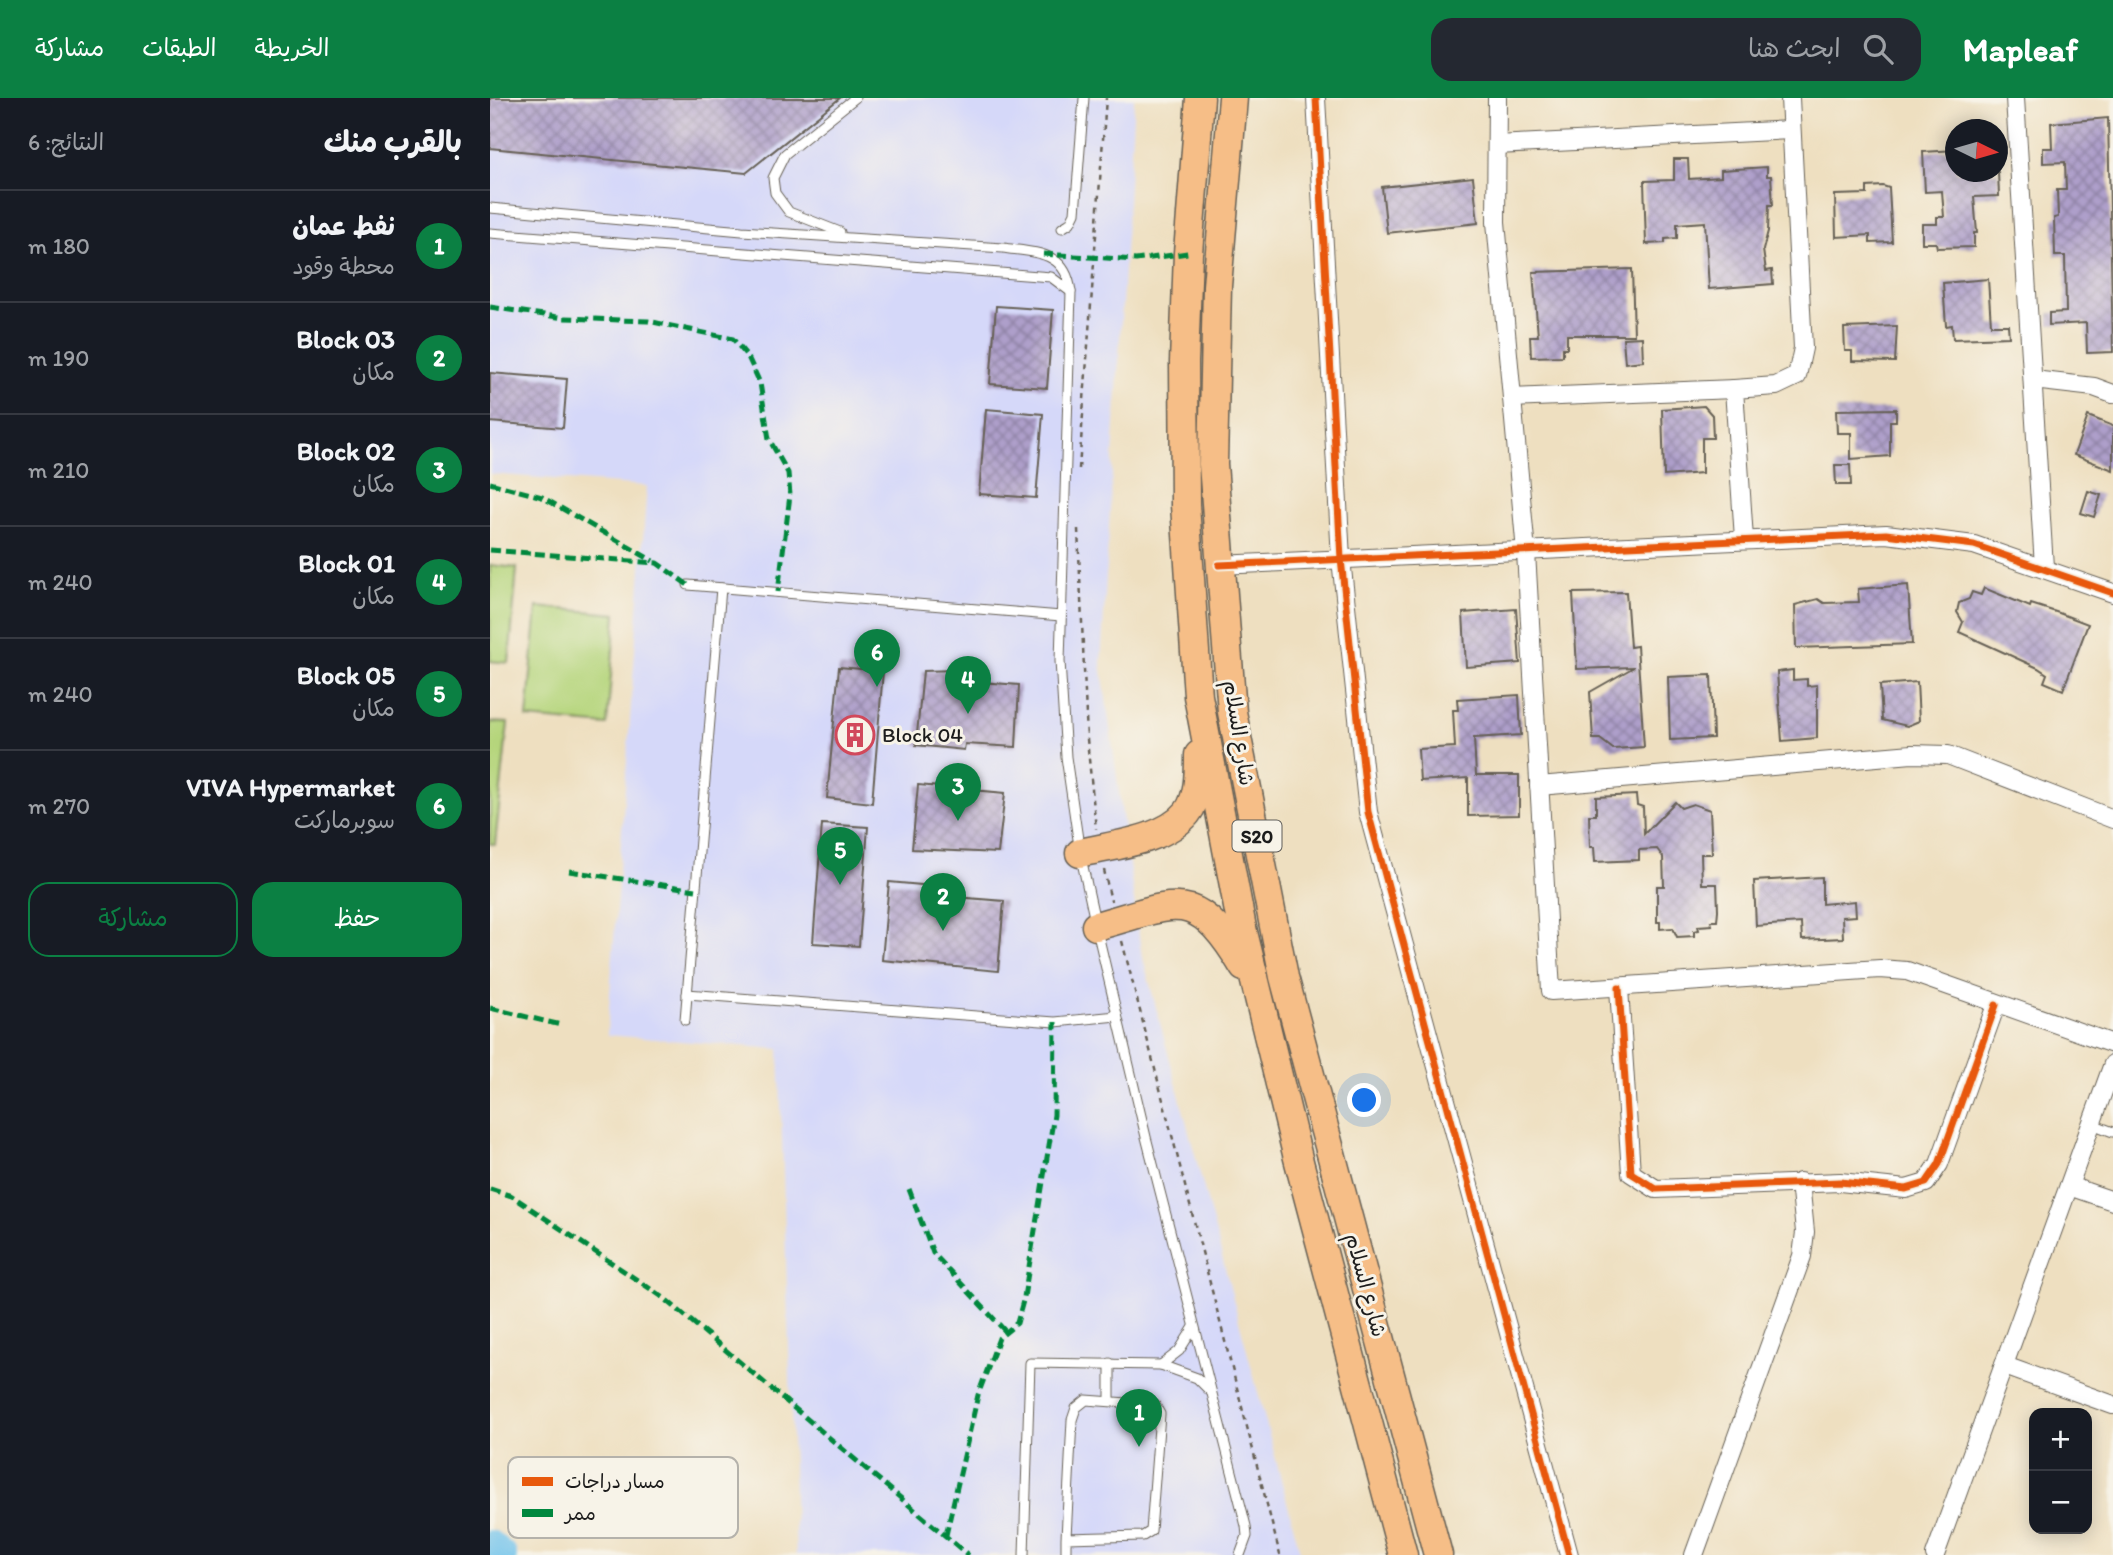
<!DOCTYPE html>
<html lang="ar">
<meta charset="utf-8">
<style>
body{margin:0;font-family:Itim,"Playpen Sans Arabic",sans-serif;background:#242831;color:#f1f3f6;direction:rtl}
.controls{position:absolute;right:21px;bottom:21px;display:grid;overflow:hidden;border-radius:14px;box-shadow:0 4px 18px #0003}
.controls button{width:63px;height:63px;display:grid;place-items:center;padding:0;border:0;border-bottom:2px solid #363941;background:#171b24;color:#f1f3f6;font:35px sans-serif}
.compass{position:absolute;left:1455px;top:21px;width:63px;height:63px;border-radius:50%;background:#171b24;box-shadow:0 4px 18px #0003;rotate:95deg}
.you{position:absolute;left:875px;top:1003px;width:24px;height:24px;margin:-18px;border:5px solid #fff;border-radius:50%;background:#1a73e8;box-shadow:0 0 0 10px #1a73e833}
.badge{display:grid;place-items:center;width:46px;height:46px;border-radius:50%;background:#0b8043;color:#fff;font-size:23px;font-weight:700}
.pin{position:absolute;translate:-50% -58px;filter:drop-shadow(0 2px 4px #0008)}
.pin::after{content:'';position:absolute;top:37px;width:24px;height:21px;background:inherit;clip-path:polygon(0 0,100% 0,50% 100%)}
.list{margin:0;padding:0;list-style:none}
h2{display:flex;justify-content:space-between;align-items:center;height:91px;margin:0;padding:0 28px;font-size:30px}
h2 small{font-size:23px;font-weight:400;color:#9ea1a6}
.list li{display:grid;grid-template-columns:46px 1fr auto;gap:21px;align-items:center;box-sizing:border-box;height:112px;padding:0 28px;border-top:2px solid #363941}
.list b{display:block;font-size:26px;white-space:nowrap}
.list p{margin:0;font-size:23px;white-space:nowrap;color:#9ea1a6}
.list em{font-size:23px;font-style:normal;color:#9ea1a6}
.actions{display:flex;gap:14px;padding:21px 28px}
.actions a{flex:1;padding:16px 0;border:2px solid #0b8043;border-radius:21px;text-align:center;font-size:24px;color:#0b8043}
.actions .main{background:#0b8043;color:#fff}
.icon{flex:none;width:38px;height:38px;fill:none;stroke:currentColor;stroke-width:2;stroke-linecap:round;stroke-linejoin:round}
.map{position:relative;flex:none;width:1623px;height:1457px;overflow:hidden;direction:ltr}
header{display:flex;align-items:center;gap:42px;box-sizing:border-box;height:98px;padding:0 35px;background:#0b8043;color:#fff}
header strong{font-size:33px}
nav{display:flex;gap:38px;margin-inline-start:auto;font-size:24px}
.search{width:490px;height:63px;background:#242831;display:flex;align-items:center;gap:18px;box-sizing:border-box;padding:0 24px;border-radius:21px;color:#9ea1a6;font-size:26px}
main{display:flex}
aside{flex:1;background:#171b24}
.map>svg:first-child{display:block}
</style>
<header>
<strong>Mapleaf</strong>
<div class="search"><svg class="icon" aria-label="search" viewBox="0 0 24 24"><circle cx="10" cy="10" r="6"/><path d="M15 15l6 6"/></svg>ابحث هنا</div>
<nav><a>الخريطة</a><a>الطبقات</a><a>مشاركة</a></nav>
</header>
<main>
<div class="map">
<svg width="1623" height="1457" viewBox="0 0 1623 1457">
<defs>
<pattern id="building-cross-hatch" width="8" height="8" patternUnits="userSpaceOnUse" patternTransform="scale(1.75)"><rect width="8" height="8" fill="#ae9fca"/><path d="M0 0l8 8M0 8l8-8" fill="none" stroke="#8d81a3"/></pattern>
</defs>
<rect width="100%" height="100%" fill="#f7f3e8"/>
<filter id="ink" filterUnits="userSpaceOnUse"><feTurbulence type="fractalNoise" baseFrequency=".0143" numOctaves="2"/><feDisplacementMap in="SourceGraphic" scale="14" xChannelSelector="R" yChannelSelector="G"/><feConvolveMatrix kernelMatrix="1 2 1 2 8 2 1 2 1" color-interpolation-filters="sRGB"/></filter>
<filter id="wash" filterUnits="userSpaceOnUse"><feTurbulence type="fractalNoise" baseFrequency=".00686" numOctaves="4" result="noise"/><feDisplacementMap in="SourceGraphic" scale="28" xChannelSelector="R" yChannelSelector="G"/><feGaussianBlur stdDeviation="1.57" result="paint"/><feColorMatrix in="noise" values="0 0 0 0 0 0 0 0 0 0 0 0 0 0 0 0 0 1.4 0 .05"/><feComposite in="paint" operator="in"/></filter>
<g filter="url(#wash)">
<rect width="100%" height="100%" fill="#eedfc0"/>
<polygon fill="#d5d8f9" points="0,0 644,0 611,565 651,853 811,1457 306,1457 289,951 117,937 157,388 0,376"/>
<g fill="#b5d57c" stroke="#68784c" stroke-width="2">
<polygon points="0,467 27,470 19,565 0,563"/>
<polygon points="47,509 126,516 117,627 37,620"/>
<polygon points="0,624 18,625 5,746 0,746"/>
</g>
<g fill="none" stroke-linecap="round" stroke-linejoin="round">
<polyline stroke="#6fc3ec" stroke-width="28" points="0,1446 13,1457"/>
</g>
<g id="blocks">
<g fill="url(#building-cross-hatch)">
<polygon points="0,0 350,0 256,75 0,50"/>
<polygon points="1618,20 1623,254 1597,255 1596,225 1559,227 1559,215 1576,214 1575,158 1565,158 1564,120 1568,119 1567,92 1576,92 1575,64 1553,65 1553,50 1562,50 1561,25"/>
<polygon points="1466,52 1466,74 1508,74 1509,98 1484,99 1487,135 1484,135 1484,149 1447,150 1446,145 1432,145 1432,126 1447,126 1447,119 1454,119 1452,93 1435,94 1433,54"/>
<polygon points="1184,61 1198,61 1199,81 1231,79 1231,72 1277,69 1277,78 1281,78 1283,107 1279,107 1278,133 1273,152 1276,173 1282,172 1283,186 1219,191 1215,124 1187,126 1187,140 1175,141 1175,145 1156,146 1154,83 1184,82"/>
<polygon points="983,79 988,125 897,135 892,89"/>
<polygon points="1393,88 1399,90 1402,144 1380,145 1380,137 1346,139 1345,97 1377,96 1377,89"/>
<polygon points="1142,171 1144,237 1077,237 1077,250 1073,250 1073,258 1041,259 1040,238 1048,238 1043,174"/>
<polygon points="1498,181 1501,227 1518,227 1519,239 1463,241 1462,227 1456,228 1453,185"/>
<polygon points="506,208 563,212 557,290 500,286"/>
<polygon points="1407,228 1405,264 1362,263 1362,253 1355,253 1354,230"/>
<polygon points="1152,239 1153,263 1135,265 1133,240"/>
<polygon points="0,275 77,281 73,330 0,324"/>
<polygon points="1214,308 1222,317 1223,340 1212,340 1212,375 1174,378 1172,311"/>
<polygon points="496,311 553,316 546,400 489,396"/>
<polygon points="1406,311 1406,323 1400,323 1400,358 1361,361 1361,335 1347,335 1346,312"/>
<polygon points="1598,318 1623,328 1623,372 1584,357"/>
<polygon points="1345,367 1360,367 1361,387 1346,387"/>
<polygon points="1598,393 1611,397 1604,419 1591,415"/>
<polygon points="1418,487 1422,546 1306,550 1305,507 1328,501 1334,505 1369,504 1368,491"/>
<polygon points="1494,490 1540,509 1541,506 1569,515 1598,526 1573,592 1554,584 1557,576 1548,570 1469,534 1473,524 1467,514 1469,505 1479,501 1482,494 1491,497"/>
<polygon points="1136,494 1140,549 1147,548 1154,649 1123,651 1110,641 1103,641 1100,594 1144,569 1087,571 1083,495"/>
<polygon points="1026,511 1030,565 976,569 973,515"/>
<polygon points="349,569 393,573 382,705 337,700"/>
<polygon points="466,572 465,582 529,587 526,649 475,646 474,652 426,647 433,573"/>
<polygon points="1303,572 1303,582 1317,581 1317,588 1327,587 1327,640 1292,643 1287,574"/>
<polygon points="1221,577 1223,640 1180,642 1178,579"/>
<polygon points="1427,584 1429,623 1417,628 1392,622 1390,587"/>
<polygon points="1029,597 1031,637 984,640 986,677 1029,677 1029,717 978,718 978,680 930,683 928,651 965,649 963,612 968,612 967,601"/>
<polygon points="428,687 515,695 508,755 422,751"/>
<polygon points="1146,697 1147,707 1153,709 1154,736 1185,704 1191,710 1203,706 1220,712 1222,756 1211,756 1212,786 1227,786 1228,812 1227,823 1221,823 1222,827 1208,828 1209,832 1204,833 1204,838 1187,839 1183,830 1170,831 1170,824 1167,824 1167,788 1174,788 1173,759 1167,751 1149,752 1149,762 1105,764 1104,749 1100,749 1099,717 1106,717 1106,699"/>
<polygon points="332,726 378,729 369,848 323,845"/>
<polygon points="1332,779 1332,806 1365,803 1366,818 1352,819 1353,840 1312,842 1311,825 1266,828 1264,783"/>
<polygon points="399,784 453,789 453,798 514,803 508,873 392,862"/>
</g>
</g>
</g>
<g filter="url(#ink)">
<use href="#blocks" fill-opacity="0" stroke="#666055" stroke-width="2"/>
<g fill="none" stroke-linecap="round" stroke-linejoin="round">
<defs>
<g id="lane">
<path d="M0,110L252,133L513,150C547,155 576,153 581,194L570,563L576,659L590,755L606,828L656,1039L756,1428L757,1438L750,1457"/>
<polyline points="572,130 580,125 585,115 594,0"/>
<polyline points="350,134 299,114 285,95 283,80 295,56 365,0"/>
<polyline points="0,135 561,179 581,194"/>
<polyline points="198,487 571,518"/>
<polyline points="197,896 565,924 627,918"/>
<polyline points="195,922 231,490"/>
<polyline points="1602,1026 1623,1034"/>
<polyline points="671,1267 689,1253 704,1229"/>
<polyline points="620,1302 620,1265"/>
<polyline points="534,1457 540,1265 671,1267 707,1280 720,1293"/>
<polyline points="576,1457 576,1440 582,1322 586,1310 596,1302 665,1307 670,1316 661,1433 653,1438 576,1440"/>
</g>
<g id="street">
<polyline points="826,0 851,461 878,714 1079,1457"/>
<polyline points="1007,0 1006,124 1036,454 1061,893 1390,871 1417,873 1623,946"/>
<polyline points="1525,0 1554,469"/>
<polyline points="1007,47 1301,32"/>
<polyline points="1543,282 1604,289 1623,296"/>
<polyline points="1022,300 1244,291"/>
<polyline points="1254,441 1244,291 1286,288 1307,278 1313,250 1300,0"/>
<polyline points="729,467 1396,436 1484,447 1623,495"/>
<polyline points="1049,688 1422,656 1458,657 1623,721"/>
<polyline points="1129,890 1141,1075 1166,1091 1350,1084 1416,1091 1436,1085 1449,1066 1506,907"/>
<polyline points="1579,1088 1623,1103"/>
<polyline points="1515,1268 1623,1307"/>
<polyline points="1204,1457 1312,1158 1315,1134 1310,1084"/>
<polyline points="1445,1457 1623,966"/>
</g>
<g id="primary">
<polyline points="710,0 698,155 694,264 695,407 708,598 752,830 808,1060 913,1457"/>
<polyline points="743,0 727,188 723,366 742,614 794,879 948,1457"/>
<path d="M590,755C623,747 674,743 697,715C709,700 709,675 709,657"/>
<path d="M606,828C687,806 704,786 754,869"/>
</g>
</defs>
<use href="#lane" stroke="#666055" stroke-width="11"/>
<use href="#street" stroke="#666055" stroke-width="20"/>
<use href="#primary" stroke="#666055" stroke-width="31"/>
<g stroke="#666055" stroke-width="2.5" stroke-dasharray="5 5" stroke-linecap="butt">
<polyline points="589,371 616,0"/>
<polyline points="588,431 597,641 606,731"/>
<polyline points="614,772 621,803"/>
<polyline points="632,843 790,1457"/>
</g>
<use href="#lane" stroke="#fff" stroke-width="9"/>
<use href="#street" stroke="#fff" stroke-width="18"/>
<use href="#primary" stroke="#f6be87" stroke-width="28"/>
<g stroke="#00873e" stroke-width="5" stroke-dasharray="10 5" stroke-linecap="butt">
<polyline points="553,156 646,162 698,155"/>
<polyline points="0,209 74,220 158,223 243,241 258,259 270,285 279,341 298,375 300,397 288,494"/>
<polyline points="0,385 52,399 163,463"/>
<polyline points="0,452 167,465 198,487"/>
<polyline points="79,773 206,792"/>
<polyline points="0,910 71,927"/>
<polyline points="0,1091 22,1098 174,1200 478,1457"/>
<polyline points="419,1091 443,1155 516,1234"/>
<polyline points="456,1437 488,1297 509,1240 527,1225 534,1199 564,1017 565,924"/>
</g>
<defs>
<g id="cycleway">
<polyline points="826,0 851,461 878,714 1079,1457"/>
<polyline points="729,467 1396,436 1484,447 1623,495"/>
<polyline points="1129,890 1141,1075 1166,1091 1350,1084 1416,1091 1436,1085 1449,1066 1506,907"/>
</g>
</defs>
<use href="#cycleway" stroke="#f7f3e8" stroke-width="11"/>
<use href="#cycleway" stroke="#e8590c" stroke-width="7"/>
</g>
</g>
<defs>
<symbol id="building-ring" viewBox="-11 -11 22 22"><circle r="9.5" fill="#f7f3e8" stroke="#d1495b" stroke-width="1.5"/><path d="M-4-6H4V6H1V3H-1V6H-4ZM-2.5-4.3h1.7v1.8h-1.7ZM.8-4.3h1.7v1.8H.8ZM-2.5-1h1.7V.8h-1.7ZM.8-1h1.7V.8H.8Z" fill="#d1495b"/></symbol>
</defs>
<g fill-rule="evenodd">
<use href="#building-ring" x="343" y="615" width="44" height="44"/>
</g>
<g text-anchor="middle" stroke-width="6" stroke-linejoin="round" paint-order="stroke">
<rect fill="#f7f3e8" stroke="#5e5c59" stroke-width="2" x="742.5" y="722.5" width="49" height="31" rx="5"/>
<g font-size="19" font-weight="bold" fill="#1c1c1c">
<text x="767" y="745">S20</text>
</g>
<g font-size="21" fill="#1c1c1c" stroke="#f7f3e8">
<text transform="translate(749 635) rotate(81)" y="7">شارع السلام</text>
<text transform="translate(876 1187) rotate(75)" y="7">شارع السلام</text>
</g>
<g font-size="21" fill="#1c1c1c" stroke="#f7f3e8" text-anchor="start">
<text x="392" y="644">Block 04</text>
</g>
</g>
<rect x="18" y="1359" width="230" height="81" rx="10" fill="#f7f3e8" stroke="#b5b2ab" stroke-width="2"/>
<rect x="32" y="1379" width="31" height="9" fill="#e8590c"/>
<rect x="32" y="1411" width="31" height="8" fill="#00873e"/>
<g font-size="19" fill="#1c1c1c">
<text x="75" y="1390">مسار دراجات</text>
<text x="75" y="1422">ممر</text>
</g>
</svg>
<div class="controls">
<button>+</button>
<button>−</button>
</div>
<svg class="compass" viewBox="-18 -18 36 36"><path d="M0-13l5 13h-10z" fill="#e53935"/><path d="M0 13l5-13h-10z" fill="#9ea1a6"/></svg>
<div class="you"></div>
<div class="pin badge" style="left:649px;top:1349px">1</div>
<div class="pin badge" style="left:453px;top:833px">2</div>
<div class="pin badge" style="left:468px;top:723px">3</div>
<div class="pin badge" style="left:478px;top:616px">4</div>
<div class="pin badge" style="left:350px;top:787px">5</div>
<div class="pin badge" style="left:387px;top:589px">6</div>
</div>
<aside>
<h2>بالقرب منك<small>النتائج: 6</small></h2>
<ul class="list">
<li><span class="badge">1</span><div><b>نفط عمان</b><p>محطة وقود</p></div><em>180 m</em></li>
<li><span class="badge">2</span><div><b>Block 03</b><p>مكان</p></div><em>190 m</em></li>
<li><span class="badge">3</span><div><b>Block 02</b><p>مكان</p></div><em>210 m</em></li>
<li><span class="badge">4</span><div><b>Block 01</b><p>مكان</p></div><em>240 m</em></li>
<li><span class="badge">5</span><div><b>Block 05</b><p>مكان</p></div><em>240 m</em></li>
<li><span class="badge">6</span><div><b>VIVA Hypermarket</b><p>سوبرماركت</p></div><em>270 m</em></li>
</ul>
<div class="actions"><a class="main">حفظ</a><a>مشاركة</a></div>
</aside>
</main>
